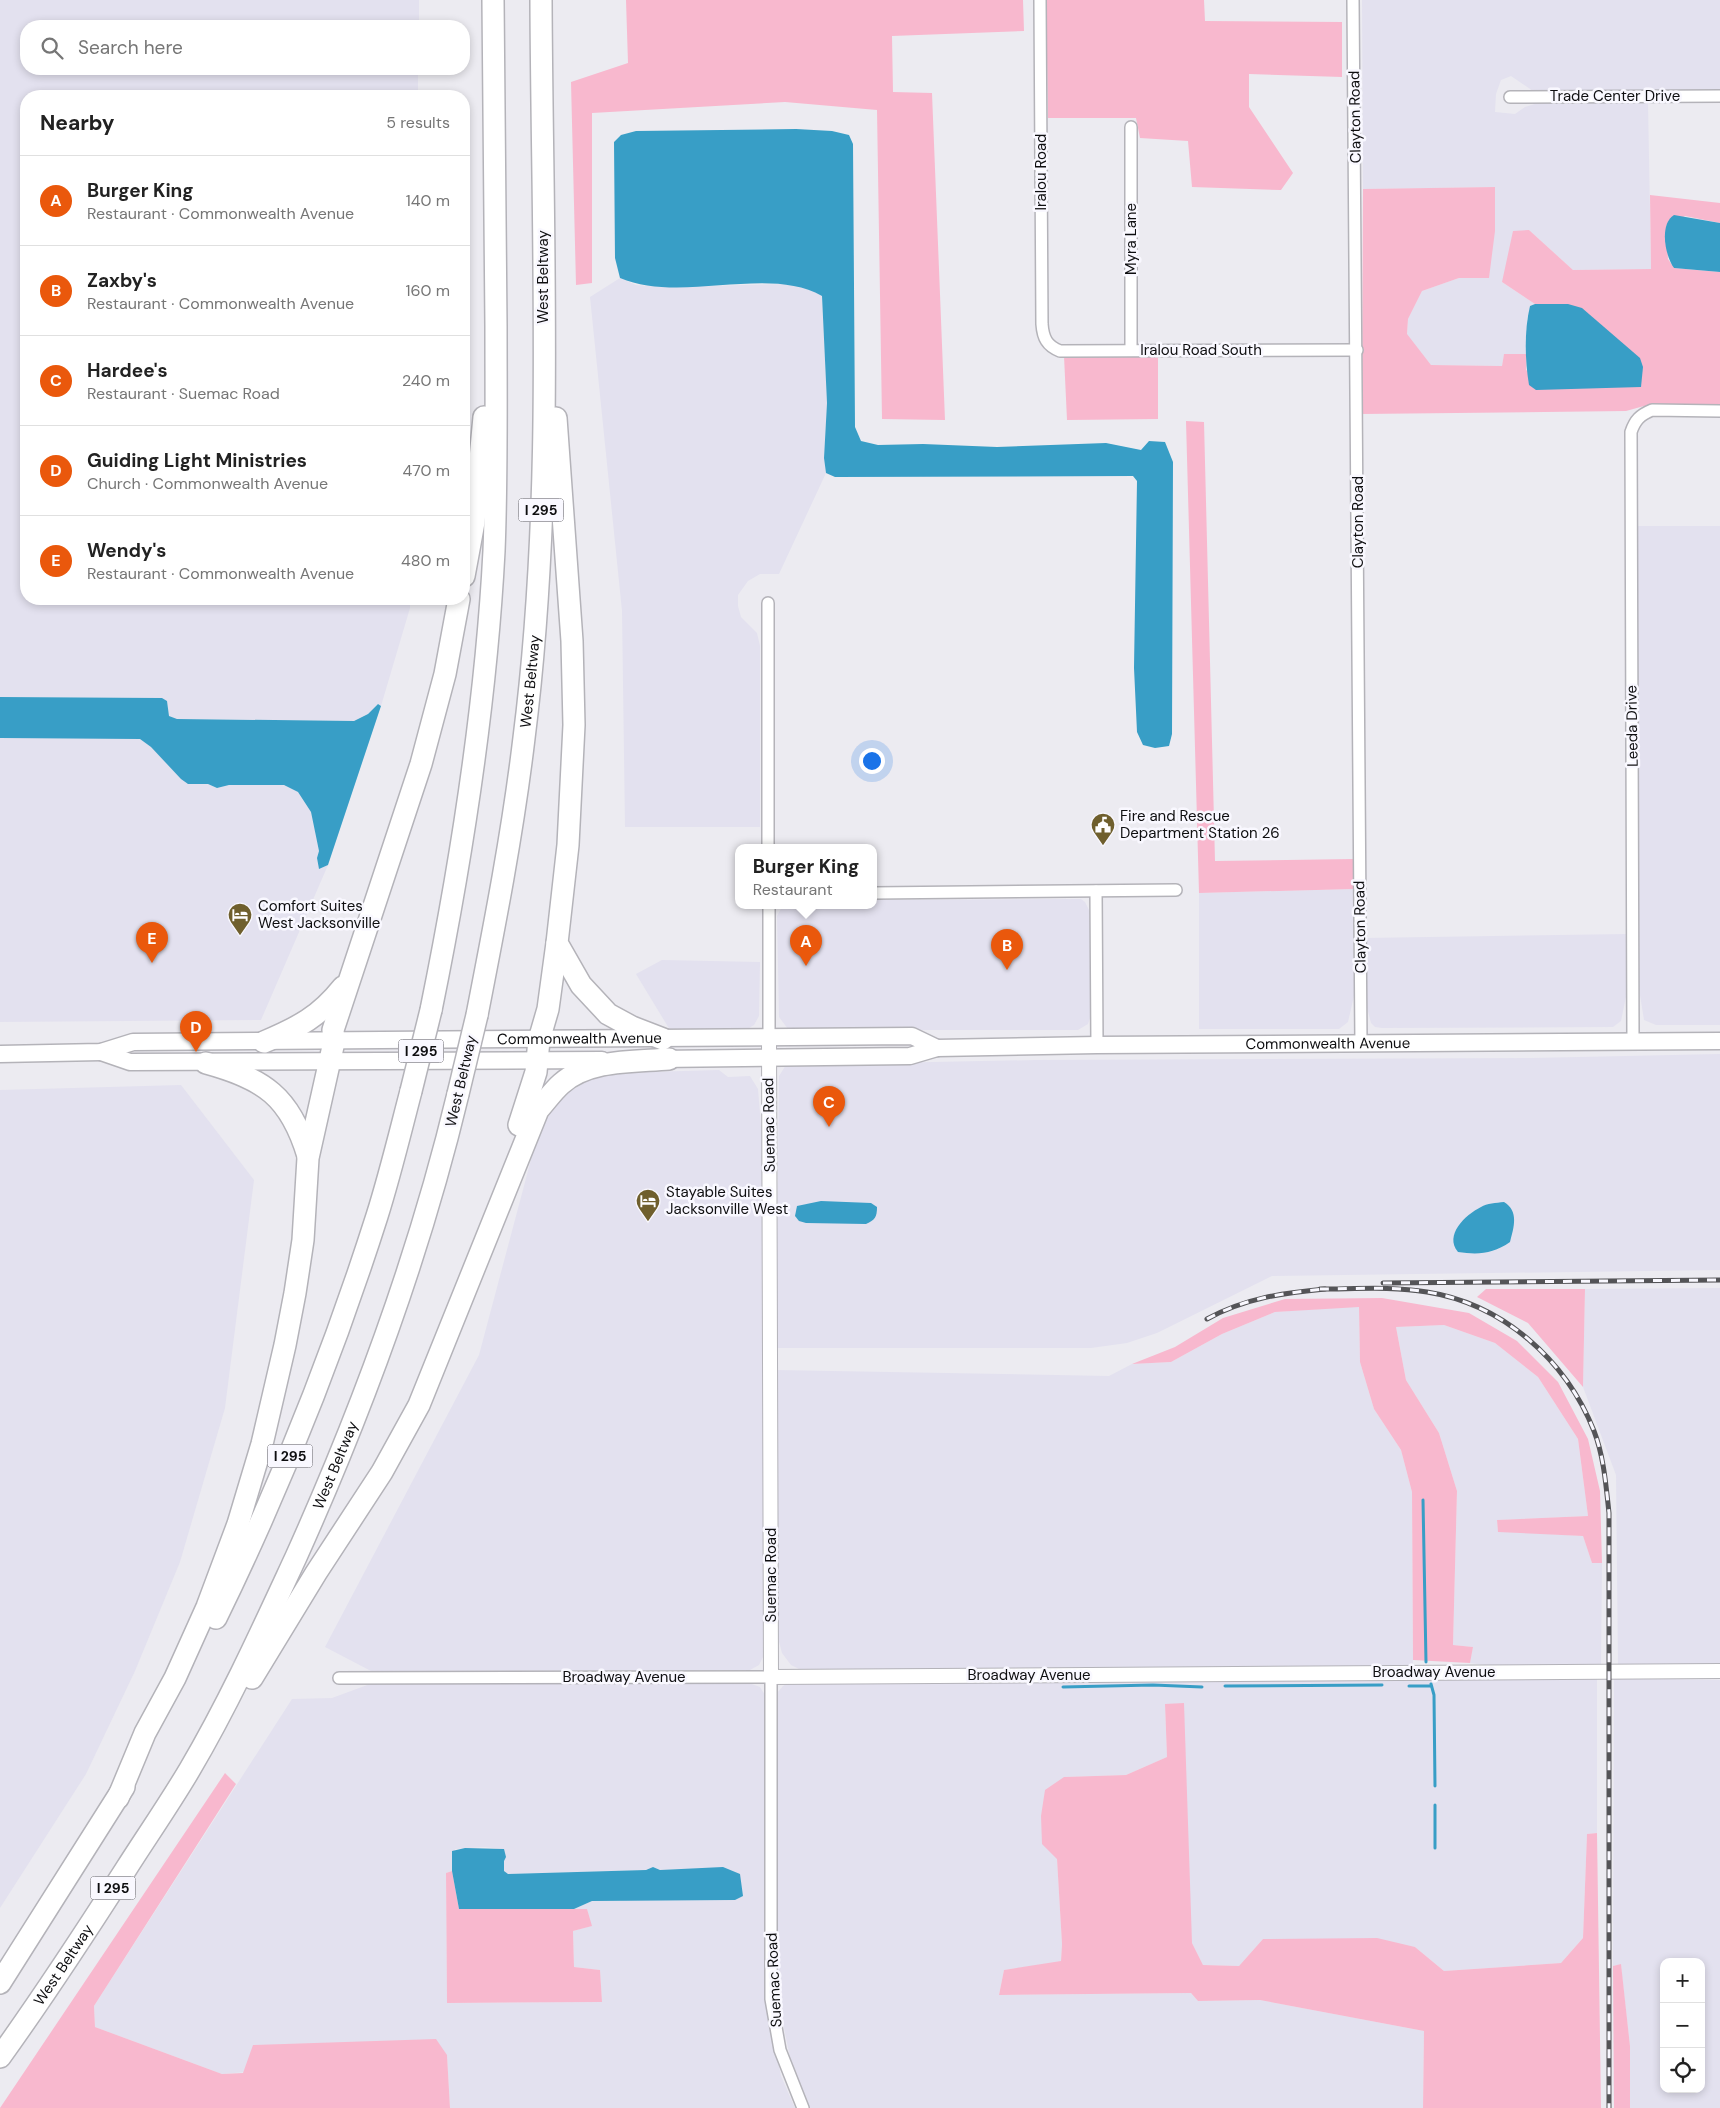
<!DOCTYPE html>
<meta charset="utf-8">
<style>
body{margin:0;font-family:"DM Sans",sans-serif;background:#f6f6f6;color:#222}
.controls{position:absolute;right:15px;bottom:15px;display:grid;overflow:hidden;border-radius:10px;box-shadow:0 2px 8px #0003}
.controls button{width:45px;height:45px;display:grid;place-items:center;padding:0;border:0;border-bottom:1px solid #e0e0e0;background:#fff;color:#222;font:25px sans-serif}
.you{position:absolute;left:871px;top:760px;width:18px;height:18px;margin:-12px;border:4px solid #fff;border-radius:50%;background:#1a73e8;box-shadow:0 0 0 8px #1a73e833}
.badge{display:grid;place-items:center;width:32px;height:32px;border-radius:50%;background:#ea580c;color:#fff;font-size:16px;font-weight:700}
.pin{position:absolute;translate:-50% -41px;filter:drop-shadow(0 1px 2px #0008)}
.pin::after{content:'';position:absolute;top:26px;width:18px;height:15px;background:inherit;clip-path:polygon(0 0,100% 0,50% 100%)}
.popup{position:absolute;left:735px;top:844px;width:142px;height:65px;box-sizing:border-box;display:grid;place-content:center;border-radius:10px;background:#fff;filter:drop-shadow(0 1px 4px #0005);font-size:16px;white-space:nowrap;color:#767676}
.popup b{font-size:19px;color:#222}
.popup::after{content:'';position:absolute;left:50%;top:100%;margin-left:-10px;border:10px solid transparent;border-top-color:#fff}
.list{margin:0;padding:0;list-style:none}
h2{display:flex;justify-content:space-between;align-items:center;height:65px;margin:0;padding:0 20px;font-size:21px}
h2 small{font-size:16px;font-weight:400;color:#767676}
.list li{display:grid;grid-template-columns:32px 1fr auto;gap:15px;align-items:center;box-sizing:border-box;height:90px;padding:0 20px;border-top:1px solid #e0e0e0}
.list b{display:block;font-size:19px;white-space:nowrap}
.list p{margin:0;font-size:16px;white-space:nowrap;color:#767676}
.list em{font-size:16px;font-style:normal;color:#767676}
.icon{flex:none;width:28px;height:28px;fill:none;stroke:currentColor;stroke-width:2;stroke-linecap:round;stroke-linejoin:round}
.map{position:relative;flex:none;width:1720px;height:2108px;overflow:hidden}
.search{position:absolute;background:#fff;box-shadow:0 2px 8px #0003;left:20px;top:20px;width:450px;height:55px;display:flex;align-items:center;gap:12px;box-sizing:border-box;padding:0 18px;border-radius:20px;color:#767676;font-size:19px}
.panel{position:absolute;background:#fff;box-shadow:0 2px 8px #0003;left:20px;top:90px;width:450px;height:515px;border-radius:20px}
.map>svg:first-child{display:block}
</style>
<div class="map">
<svg width="1720" height="2108" viewBox="0 0 1720 2108">
<rect width="100%" height="100%" fill="#ecebf1"/>
<g fill="#e3e1ef" fill-rule="evenodd">
<polygon points="0,0 419,0 419,26 26,26 26,69 418,69 418,96 26,96 26,599 410,599 410,608 381,706 378,704 368,714 354,721 177,719 169,716 167,701 162,698 0,697"/>
<polygon points="1362,0 1720,0 1720,90 1533,91 1511,76 1501,80 1496,94 1495,112 1515,114 1525,107 1538,103 1648,102 1651,269 1573,270 1529,230 1502,282 1535,304 1530,306 1527,319 1527,354 1504,355 1502,366 1431,365 1407,335 1408,319 1422,291 1459,278 1489,277 1495,187 1363,189"/>
<polygon points="620,278 636,285 663,287 785,284 807,287 822,296 827,403 824,458 826,473 779,574 760,574 748,581 738,595 738,606 741,617 757,633 760,646 760,827 625,827 622,611 590,297"/>
<polygon points="1635,526 1720,526 1720,1025 1656,1025 1644,1020 1636,970"/>
<polygon points="128,737 140,739 151,747 188,784 208,784 217,788 229,785 284,785 298,792 311,812 319,851 317,858 319,869 328,865 261,1020 0,1022 0,738"/>
<polygon points="1353,889 1354,996 1348,1022 1339,1029 1199,1029 1199,893"/>
<polygon points="1081,899 1085,902 1090,912 1090,1018 1088,1024 1078,1030 800,1030 788,1029 779,1017 777,916 783,905 874,905 874,900"/>
<polygon points="1627,934 1628,987 1621,1021 1613,1027 1382,1028 1375,1027 1371,1023 1365,1000 1364,938"/>
<polygon points="662,960 760,962 759,1016 754,1025 744,1031 670,1030 636,974"/>
<polygon points="1720,1054 1720,1270 1272,1276 1157,1333 1127,1343 1091,1348 776,1348 779,1076 786,1065 1036,1060 1531,1058"/>
<polygon points="719,1070 728,1077 750,1076 758,1089 762,1137 765,1653 759,1665 750,1670 371,1671 325,1647 479,1355 533,1152 537,1125 563,1091 569,1092 589,1080 611,1073"/>
<polygon points="181,1085 254,1180 225,1408 180,1562 135,1671 86,1774 0,1908 0,1090"/>
<polygon points="1720,1288 1720,1664 1618,1666 1616,1475 1583,1387 1585,1289"/>
<polygon points="1359,1306 1360,1362 1374,1409 1401,1450 1412,1492 1413,1667 803,1671 791,1665 782,1653 777,1634 775,1370 1109,1376 1132,1364 1171,1362 1222,1334 1275,1312"/>
<polygon points="1444,1325 1495,1343 1538,1377 1578,1439 1588,1516 1497,1520 1498,1531 1583,1536 1592,1563 1602,1563 1601,1666 1499,1667 1470,1663 1473,1647 1453,1645 1457,1491 1439,1433 1406,1380 1396,1327"/>
<polygon points="1597,1678 1597,1833 1587,1834 1583,1938 1561,1963 1444,1971 1415,1947 1263,1939 1239,1966 1203,1965 1192,1943 1165,1705 1167,1757 1126,1775 1064,1777 1057,1859 1062,1944 1061,1962 1004,1970 999,1995 1191,1993 1198,2001 1260,2000 1424,2031 1423,2108 810,2108 793,2072 777,1994 777,1693 783,1686 792,1681"/>
<path d="M1614,1678L1720,1680V2108H1630V2046L1622,1976L1621,1965L1613,1966ZM1664,1962H1701V2089H1664Z"/>
<path d="M749,1683L760,1687L765,1695L766,2001L781,2076L795,2108H450L447,2055L222,2074L95,2027L94,2006L292,1699L332,1698L370,1684ZM484,1847L503,1849L504,1872L507,1874L646,1870L653,1867L660,1870L722,1868L621,1901H592L574,1909L587,1910L591,1926L573,1931L574,1967L600,1970L602,2002L447,2003L446,1873L452,1871L455,1849Z"/>
</g>
<g fill="#f8b8ce">
<polygon points="626,0 1023,0 1024,31 892,36 893,92 932,93 945,420 882,419 877,110 785,102 592,113 592,283 576,285 571,82 628,63"/>
<polygon points="1046,0 1204,0 1205,21 1342,22 1342,77 1249,74 1249,107 1293,173 1281,190 1192,187 1188,141 1140,138 1136,118 1048,118"/>
<polygon points="1495,187 1495,231 1489,278 1459,278 1422,291 1408,319 1407,334 1431,365 1502,366 1504,354 1527,354 1526,371 1568,304 1535,304 1502,282 1513,231 1529,230 1573,270 1651,269 1650,195 1720,203 1720,223 1685,216 1666,226 1668,259 1674,268 1720,272 1720,405 1644,406 1626,411 1362,414 1363,189"/>
<polygon points="1158,355 1158,419 1067,420 1064,356"/>
<polygon points="1186,421 1204,422 1215,861 1354,859 1353,889 1199,893"/>
<polygon points="1486,1289 1585,1289 1583,1387 1528,1323 1477,1297"/>
<polygon points="1382,1298 1469,1313 1517,1341 1558,1382 1588,1439 1600,1491 1602,1563 1592,1563 1583,1536 1498,1532 1497,1520 1588,1516 1578,1439 1538,1377 1495,1343 1444,1325 1396,1327 1406,1380 1439,1433 1457,1491 1453,1645 1473,1647 1470,1663 1413,1660 1412,1492 1401,1450 1374,1409 1360,1362 1359,1307 1275,1312 1222,1334 1171,1362 1132,1364 1175,1347 1223,1318 1285,1299"/>
<polygon points="1184,1703 1192,1943 1203,1965 1239,1966 1263,1939 1377,1938 1415,1947 1444,1971 1561,1963 1583,1938 1587,1834 1597,1833 1601,2108 1423,2108 1424,2031 1260,2000 1198,2001 1191,1993 999,1995 1004,1970 1061,1961 1062,1944 1057,1859 1042,1844 1041,1816 1045,1790 1064,1777 1126,1775 1167,1757 1165,1704"/>
<polygon points="225,1773 236,1784 94,2006 95,2027 222,2074 243,2073 253,2045 436,2039 447,2055 450,2108 0,2108"/>
<polygon points="452,1871 459,1909 587,1909 592,1926 573,1931 574,1967 600,1970 602,2002 447,2003 446,1873"/>
<polygon points="1621,1964 1630,2046 1630,2108 1614,2108 1613,1966"/>
</g>
<g fill="#389ec6">
<path d="M796,129L832,131L849,135L853,144L855,427L861,441L878,445L923,444L997,447L1106,443L1141,450L1149,441L1165,442L1173,462L1172,734L1169,746L1155,748L1143,745L1137,732L1134,668L1137,481L1133,476L835,477L826,473L824,458L827,403L822,296C767,265 681,304 620,278L615,258L614,142L621,135L636,131Z"/>
<path d="M1674,215L1720,223V272L1674,268C1665,256 1659,224 1674,215Z"/>
<path d="M1535,304H1568L1582,308L1640,358L1643,367L1641,387L1536,390L1529,385C1525,361 1524,331 1530,306Z"/>
<polygon points="0,697 162,698 167,701 169,716 177,719 354,721 368,714 378,704 381,706 328,865 319,869 317,858 319,851 311,812 298,792 284,785 229,785 217,788 208,784 188,784 181,779 151,747 140,739 0,738"/>
<path d="M821,1201L871,1203L877,1207C877,1217 875,1220 866,1224L806,1223L799,1221L795,1216L797,1206Z"/>
<path d="M1504,1202C1519,1211 1514,1227 1510,1242C1493,1254 1478,1255 1458,1252C1444,1235 1465,1215 1481,1207C1487,1203 1496,1203 1504,1202Z"/>
<polygon points="465,1848 504,1849 506,1857 504,1861 504,1871 508,1874 646,1870 653,1867 660,1870 723,1867 740,1874 743,1896 735,1900 592,1901 574,1909 459,1909 452,1871 452,1851"/>
</g>
<g fill="none" stroke-linecap="round" stroke-linejoin="round">
<g stroke="#389ec6" stroke-width="3">
<polyline points="1423,1500 1426,1662"/>
<polyline points="1431,1684 1434,1695 1435,1786"/>
<polyline points="1225,1686 1382,1685"/>
<polyline points="1409,1686 1431,1686"/>
<polyline points="1063,1687 1153,1685 1202,1687"/>
<polyline points="1435,1848 1435,1805"/>
</g>
<defs>
<g id="minor">
<path d="M1040,0L1042,324C1043,338 1047,346 1060,351L1357,350"/>
<polyline points="1353,0 1361,1044"/>
<polyline points="1510,97 1720,96"/>
<polyline points="1131,350 1131,127"/>
<polyline points="768,603 768,847"/>
<polyline points="1096,891 1097,1045"/>
<polyline points="874,893 1176,890"/>
<polyline points="769,905 769,1038"/>
<path d="M1633,1042L1631,432C1635,420 1640,415 1652,410L1720,411"/>
<polyline points="339,1678 771,1677 771,1999 780,2050 803,2108"/>
</g>
<polyline id="tertiary" points="769,1038 771,1677 1720,1671"/>
<g id="secondary">
<polyline points="101,1052 130,1062 602,1060"/>
<path id="s1" d="M0,1054L101,1052L133,1042L912,1036L937,1048"/>
<path id="s2" d="M659,1059L910,1056L937,1048L1097,1045L1720,1041"/>
</g>
<g id="motorway">
<polyline points="556,418 572,641 574,725 568,845 557,943 581,985 608,1014 632,1027 663,1039"/>
<polyline points="464,576 474,522 484,417"/>
<path d="M431,1010C462,858 486,706 494,551C497,476 496,401 496,326C495,218 494,109 493,0"/>
<path id="s3" d="M477,1015C495,923 513,831 524,738C555,494 542,245 541,0"/>
<path d="M264,1042C299,1027 319,1017 343,987"/>
<path d="M206,1063C264,1079 290,1096 308,1156"/>
<polyline points="519,1125 536,1072 539,1040 548,1009 557,943"/>
<path d="M216,1618C280,1487 333,1354 377,1216C390,1175 400,1133 411,1091"/>
<path d="M252,1678L316,1573L382,1472L419,1405L538,1110C546,1101 553,1091 561,1084C589,1059 634,1062 669,1059"/>
<polyline points="118,1798 145,1733 175,1678 207,1607 238,1524 262,1444 285,1345 295,1293 303,1240 308,1158 334,1042 333,1030 421,764 445,674 459,599"/>
<polyline points="0,1983 124,1787"/>
<path id="s4" d="M0,2057C44,1996 85,1933 126,1869C147,1836 170,1803 190,1769C230,1701 263,1628 296,1557C363,1408 420,1253 458,1094"/>
</g>
</defs>
<use href="#minor" stroke="#b4b3b9" stroke-width="14"/>
<use href="#tertiary" stroke="#b4b3b9" stroke-width="16"/>
<use href="#secondary" stroke="#b4b3b9" stroke-width="19"/>
<use href="#motorway" stroke="#b4b3b9" stroke-width="24"/>
<use href="#minor" stroke="#fff" stroke-width="11"/>
<use href="#tertiary" stroke="#fff" stroke-width="14"/>
<use href="#secondary" stroke="#fff" stroke-width="16"/>
<use href="#motorway" stroke="#fff" stroke-width="21"/>
<defs>
<g id="rail">
<polyline points="1383,1283 1720,1280"/>
<path d="M1320,1289C1355,1289 1392,1286 1427,1292C1503,1304 1566,1360 1594,1431C1604,1457 1606,1486 1609,1513V2108"/>
<path d="M1207,1319C1245,1298 1283,1293 1325,1289"/>
</g>
</defs>
<use href="#rail" stroke="#545457" stroke-width="5"/>
<use href="#rail" stroke="#f9f8ff" stroke-width="3" stroke-dasharray="9" stroke-linecap="butt"/>
<defs>
<g id="motorway-bridge">
<polyline points="411,1091 431,1010"/>
<polyline points="458,1094 477,1015"/>
</g>
</defs>
<use href="#motorway-bridge" stroke="#b4b3b9" stroke-width="24" stroke-linecap="butt"/>
<use href="#motorway-bridge" stroke="#fff" stroke-width="21"/>
</g>
<defs>
<symbol id="civic-pin" viewBox="-11 -11 22 30"><path d="M0 17L-7.5 6A9.5 9.5 0 1 1 7.5 6Z" fill="#6f5f2d" stroke="#f9f8ff"/><path d="M-.6-6.5H3V-4.5H.6V-3L4-1V1h2V6H-6V1h2V-1L-.6-3ZM-1.2 2.5V6h2.4V2.5Z" fill="#fff"/></symbol>
<symbol id="hotel-pin" viewBox="-11 -11 22 30"><path d="M0 17L-7.5 6A9.5 9.5 0 1 1 7.5 6Z" fill="#6f5f2d" stroke="#f9f8ff"/><path d="M-6-4.5h1.5V1H6V5H4.5V3h-9V5H-6ZM-4 0a1.8 1.8 0 1 1 3.6 0ZM.5 0V-2.5h3Q6-2.5 6 0Z" fill="#fff"/></symbol>
</defs>
<g fill-rule="evenodd">
<use href="#civic-pin" x="1089" y="811" width="28" height="38"/>
<use href="#hotel-pin" x="226" y="901" width="28" height="38"/>
<use href="#hotel-pin" x="634" y="1187" width="28" height="38"/>
</g>
<g text-anchor="middle" stroke-width="5" stroke-linejoin="round" paint-order="stroke">
<g fill="#f9f8ff" stroke="#545458" stroke-width="1">
<rect x="518.5" y="498.5" width="45" height="23" rx="4"/>
<rect x="398.5" y="1039.5" width="45" height="23" rx="4"/>
<rect x="267.5" y="1444.5" width="45" height="23" rx="4"/>
<rect x="90.5" y="1876.5" width="45" height="23" rx="4"/>
</g>
<g font-size="14" font-weight="bold" fill="#0e0e10">
<text x="541" y="515">I 295</text>
<text x="421" y="1056">I 295</text>
<text x="290" y="1461">I 295</text>
<text x="113" y="1893">I 295</text>
</g>
<g font-size="15" fill="#0e0e10" stroke="#f9f8ff">
<text x="1615" y="101">Trade Center Drive</text>
<text transform="translate(1355 117) rotate(-91)" y="5">Clayton Road</text>
<text transform="translate(1041 172) rotate(-90)" y="5">Iralou Road</text>
<text transform="translate(1131 239) rotate(-90)" y="5">Myra Lane</text>
<text transform="translate(543 277) rotate(-90)" y="5">West Beltway</text>
<text x="1201" y="355">Iralou Road South</text>
<text transform="translate(1358 522) rotate(-90)" y="5">Clayton Road</text>
<text dy="5" stroke="none"><textPath href="#s3" startOffset="338">West Beltway</textPath></text>
<text transform="translate(1632 726) rotate(-91)" y="5">Leeda Drive</text>
<text transform="translate(1360 927) rotate(-91)" y="5">Clayton Road</text>
<text dy="5" stroke="none"><textPath href="#s1" startOffset="581">Commonwealth Avenue</textPath></text>
<text dy="5" stroke="none"><textPath href="#s2" startOffset="670">Commonwealth Avenue</textPath></text>
<text transform="translate(461 1081) rotate(-77)" y="5">West Beltway</text>
<text transform="translate(769 1125) rotate(-91)" y="5">Suemac Road</text>
<text dy="5" stroke="none"><textPath href="#s4" startOffset="682">West Beltway</textPath></text>
<text transform="translate(771 1575) rotate(-90)" y="5">Suemac Road</text>
<text x="1434" y="1677">Broadway Avenue</text>
<text x="1029" y="1680">Broadway Avenue</text>
<text x="624" y="1682">Broadway Avenue</text>
<text dy="5" stroke="none"><textPath href="#s4" startOffset="112">West Beltway</textPath></text>
<text transform="translate(774 1980) rotate(-93)" y="5">Suemac Road</text>
</g>
<g font-size="15" fill="#0e0e10" stroke="#f9f8ff" text-anchor="start">
<text x="1120" y="821">Fire and Rescue<tspan x="1120" dy="17">Department Station 26</tspan></text>
<text x="258" y="911">Comfort Suites<tspan x="258" dy="17">West Jacksonville</tspan></text>
<text x="666" y="1197">Stayable Suites<tspan x="666" dy="17">Jacksonville West</tspan></text>
</g>
</g>
</svg>
<div class="controls">
<button>+</button>
<button>−</button>
<button><svg class="icon" aria-label="locate" viewBox="0 0 24 24"><circle cx="12" cy="12" r="6"/><path d="M12 2v4M12 18v4M2 12h4M18 12h4"/></svg></button>
</div>
<div class="you"></div>
<div class="pin badge" style="left:806px;top:966px">A</div>
<div class="popup"><b>Burger King</b>Restaurant</div>
<div class="pin badge" style="left:1007px;top:970px">B</div>
<div class="pin badge" style="left:829px;top:1127px">C</div>
<div class="pin badge" style="left:196px;top:1052px">D</div>
<div class="pin badge" style="left:152px;top:963px">E</div>
<div class="search"><svg class="icon" aria-label="search" viewBox="0 0 24 24"><circle cx="10" cy="10" r="6"/><path d="M15 15l6 6"/></svg>Search here</div>
<section class="panel">
<h2>Nearby<small>5 results</small></h2>
<ul class="list">
<li><span class="badge">A</span><div><b>Burger King</b><p>Restaurant · Commonwealth Avenue</p></div><em>140 m</em></li>
<li><span class="badge">B</span><div><b>Zaxby's</b><p>Restaurant · Commonwealth Avenue</p></div><em>160 m</em></li>
<li><span class="badge">C</span><div><b>Hardee's</b><p>Restaurant · Suemac Road</p></div><em>240 m</em></li>
<li><span class="badge">D</span><div><b>Guiding Light Ministries</b><p>Church · Commonwealth Avenue</p></div><em>470 m</em></li>
<li><span class="badge">E</span><div><b>Wendy's</b><p>Restaurant · Commonwealth Avenue</p></div><em>480 m</em></li>
</ul>
</section>
</div>
